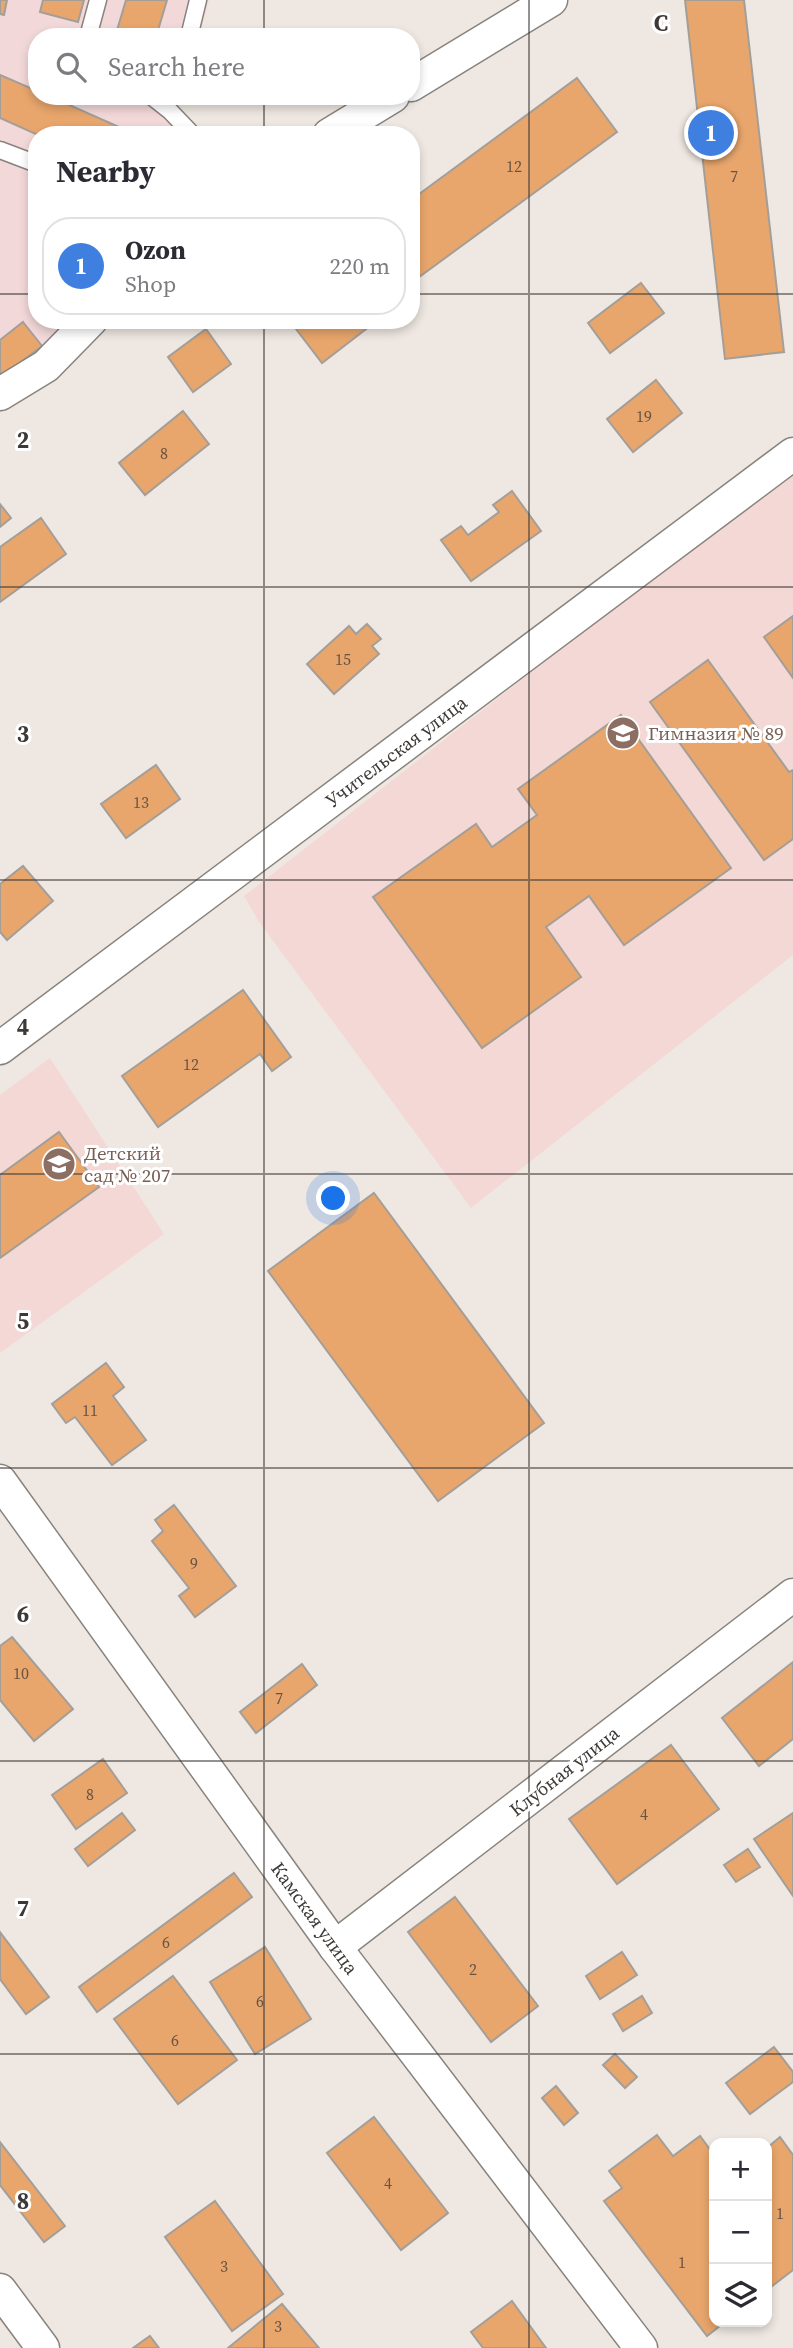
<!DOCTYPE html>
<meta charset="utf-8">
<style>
body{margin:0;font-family:"Source Serif 4",serif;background:#f2f2f3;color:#2b2b33}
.controls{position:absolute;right:21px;bottom:21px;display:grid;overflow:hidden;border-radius:14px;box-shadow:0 4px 10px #0003}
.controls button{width:63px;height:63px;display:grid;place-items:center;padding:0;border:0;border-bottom:2px solid #e1e1e2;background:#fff;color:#2b2b33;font:35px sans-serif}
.you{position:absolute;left:334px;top:1199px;width:24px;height:24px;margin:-18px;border:5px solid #fff;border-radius:50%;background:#1a73e8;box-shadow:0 0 0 10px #1a73e833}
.badge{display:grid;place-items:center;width:46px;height:46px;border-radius:50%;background:#0b8043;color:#fff;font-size:23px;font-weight:700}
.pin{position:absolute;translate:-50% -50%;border:4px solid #fff;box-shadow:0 2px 7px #0006}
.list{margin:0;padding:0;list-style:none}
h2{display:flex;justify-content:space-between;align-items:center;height:91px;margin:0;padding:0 28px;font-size:30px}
h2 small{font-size:23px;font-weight:400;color:#7c7c81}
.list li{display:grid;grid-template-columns:46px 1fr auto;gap:21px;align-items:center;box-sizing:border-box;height:98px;margin:0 14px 14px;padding:0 14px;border:2px solid #e1e1e2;border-radius:28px}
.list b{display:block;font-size:26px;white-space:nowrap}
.list p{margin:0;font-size:23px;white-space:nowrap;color:#7c7c81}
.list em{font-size:23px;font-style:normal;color:#7c7c81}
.icon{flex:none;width:38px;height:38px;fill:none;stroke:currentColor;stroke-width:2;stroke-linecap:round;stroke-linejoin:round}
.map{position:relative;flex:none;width:793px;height:2348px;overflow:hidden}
.search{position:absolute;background:#fff;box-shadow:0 4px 10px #0003;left:28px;top:28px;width:392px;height:77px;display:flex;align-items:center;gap:18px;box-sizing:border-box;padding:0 24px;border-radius:28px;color:#7c7c81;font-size:26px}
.panel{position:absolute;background:#fff;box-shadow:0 4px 10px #0003;left:28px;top:126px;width:392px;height:203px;border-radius:28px}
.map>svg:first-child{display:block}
</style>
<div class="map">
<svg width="793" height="2348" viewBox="0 0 793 2348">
<rect width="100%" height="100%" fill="#efe8e2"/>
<polygon fill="#f3d8d9" points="0,0 209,0 199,37 37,37 37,96 183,96 175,125 183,135 37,135 37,320 79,320 0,385"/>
<g fill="#f3d8d5">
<polygon points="793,474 793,955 471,1208 259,922 244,896 662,570"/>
<polygon points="50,1058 164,1234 0,1353 0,1095"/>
</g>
<g fill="#e9a66c" stroke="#a49e98" stroke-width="2">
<polygon points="0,0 7,0 4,15 0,14"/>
<polygon points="43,0 84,0 78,22 40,12"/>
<polygon points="126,0 167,0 156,37 115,37"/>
<polygon points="685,0 744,0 784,352 725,359"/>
<polygon points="0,75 37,91 37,96 49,96 137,135 38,135 0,118"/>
<polygon points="577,78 617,132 411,283 411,200"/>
<polygon points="641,283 664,313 610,353 588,323"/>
<polygon points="308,320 366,320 370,326 322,363 296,329"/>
<polygon points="23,322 42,346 0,378 0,340"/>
<polygon points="206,329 231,364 193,392 168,357"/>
<polygon points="656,380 682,413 633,452 607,419"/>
<polygon points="183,411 209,444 145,495 119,463"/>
<polygon points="512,491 541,531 471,581 441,540 461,526 468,535 499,512 493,505"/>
<polygon points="0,504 11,518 0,527"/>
<polygon points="41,518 66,554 0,602 0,547"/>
<polygon points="793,616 793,678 764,637"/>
<polygon points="367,624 381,639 372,646 379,654 334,694 307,664 349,626 356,634"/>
<polygon points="708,660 789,772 793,770 793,839 764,860 650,702"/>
<polygon points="621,715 731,868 624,945 589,896 546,927 581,977 482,1048 373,897 476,824 492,847 537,815 518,789"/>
<polygon points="156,765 180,799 126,838 101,804"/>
<polygon points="23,866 53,901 7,940 0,932 0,884"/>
<polygon points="243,990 291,1057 272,1071 260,1054 158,1127 122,1076"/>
<polygon points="59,1132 99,1187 0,1258 0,1175"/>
<polygon points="374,1193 544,1423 438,1501 268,1271"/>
<polygon points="106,1363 124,1387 113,1396 146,1440 112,1465 75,1417 66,1423 52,1404"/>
<polygon points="174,1505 236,1586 195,1617 179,1596 189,1588 152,1541 163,1531 155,1520"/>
<polygon points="12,1637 73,1709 34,1741 0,1700 0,1646"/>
<polygon points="793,1662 793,1739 759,1766 722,1718"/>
<polygon points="302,1664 317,1685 256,1733 240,1712"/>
<polygon points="671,1745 719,1809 617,1884 569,1819"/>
<polygon points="103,1759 127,1793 76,1829 52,1795"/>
<polygon points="122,1813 135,1830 88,1866 75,1849"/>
<polygon points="793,1813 793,1896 754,1839"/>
<polygon points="748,1849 760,1867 736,1882 724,1865"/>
<polygon points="234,1873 252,1897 97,2012 79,1987"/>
<polygon points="455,1897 538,2006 491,2042 408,1932"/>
<polygon points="0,1932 49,1997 26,2014 0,1979"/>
<polygon points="265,1947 311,2019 255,2054 210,1982"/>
<polygon points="622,1952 637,1975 600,1999 586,1976"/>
<polygon points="173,1976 237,2060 178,2104 114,2019"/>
<polygon points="642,1996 652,2013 623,2031 613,2014"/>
<polygon points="774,2047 793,2072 793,2082 750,2114 726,2083"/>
<polygon points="615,2054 637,2077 625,2088 603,2065"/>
<polygon points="556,2086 578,2113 564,2125 542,2098"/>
<polygon points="374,2117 448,2213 401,2250 327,2153"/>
<polygon points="657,2135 673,2156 700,2136 714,2155 714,2322 725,2322 707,2336 604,2201 622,2188 609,2171"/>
<polygon points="780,2137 793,2155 793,2270 767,2290 767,2148"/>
<polygon points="0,2142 65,2226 44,2242 0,2185"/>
<polygon points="215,2201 283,2294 232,2331 165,2237"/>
<polygon points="512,2301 546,2348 483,2348 471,2332"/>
<polygon points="282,2304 319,2348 228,2348"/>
<polygon points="150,2336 159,2348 133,2348"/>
</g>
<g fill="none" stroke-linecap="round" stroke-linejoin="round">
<defs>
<g id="service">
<polyline points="88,37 98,0"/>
<polyline points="189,37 198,0"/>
<polyline points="151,96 170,111 193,135"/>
<polyline points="0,150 37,164"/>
</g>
<g id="minor">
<polyline points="411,85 551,0"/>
<polyline points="329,135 393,96"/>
<polyline points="0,394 46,366 91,320"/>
<polyline points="0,1048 793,454"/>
<polyline points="0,1481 335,1947 641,2348"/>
<polyline points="335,1947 793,1595"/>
<polyline points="0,2290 43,2348"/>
</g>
</defs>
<use href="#service" stroke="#89837e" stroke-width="19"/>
<use href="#minor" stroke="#89837e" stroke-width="35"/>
<use href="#service" stroke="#fff" stroke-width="16"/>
<use href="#minor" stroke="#fff" stroke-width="32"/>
</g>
<path fill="none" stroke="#3c3937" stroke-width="2" stroke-opacity="0.55" d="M264,0V37M529,0V2348M264,96V135M0,294H37M411,294H793M264,320V2348M0,587H793M0,880H793M0,1174H793M0,1468H793M0,1761H793M0,2054H793"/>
<defs>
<symbol id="school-disc" viewBox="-11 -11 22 22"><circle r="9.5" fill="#8d6e63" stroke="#fff"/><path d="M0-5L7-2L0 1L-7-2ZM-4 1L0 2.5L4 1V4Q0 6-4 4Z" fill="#fff"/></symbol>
</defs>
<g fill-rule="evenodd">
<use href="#school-disc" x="604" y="714" width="38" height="38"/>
<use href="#school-disc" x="40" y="1145" width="38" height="38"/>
</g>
<g text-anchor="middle" stroke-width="6" stroke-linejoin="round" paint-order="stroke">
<g font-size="16" fill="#675444">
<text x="514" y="172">12</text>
<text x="734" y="182">7</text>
<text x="644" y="422">19</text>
<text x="164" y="459">8</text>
<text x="343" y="665">15</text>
<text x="141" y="808">13</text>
<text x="191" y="1070">12</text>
<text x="90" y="1416">11</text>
<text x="194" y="1569">9</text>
<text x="21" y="1679">10</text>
<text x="279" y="1704">7</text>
<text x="90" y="1800">8</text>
<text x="644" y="1820">4</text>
<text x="166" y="1948">6</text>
<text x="473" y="1975">2</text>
<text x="260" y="2007">6</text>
<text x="175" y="2046">6</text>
<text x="388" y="2189">4</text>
<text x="780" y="2219">1</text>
<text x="682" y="2268">1</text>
<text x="224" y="2272">3</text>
<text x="278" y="2332">3</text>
</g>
<g font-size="19" fill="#785e54" stroke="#fff" text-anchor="start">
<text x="648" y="740">Гимназия № 89</text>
<text x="84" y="1160">Детский<tspan x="84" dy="22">сад № 207</tspan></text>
</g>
<g font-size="19" fill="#3c3937" stroke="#fff">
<text transform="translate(396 751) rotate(-37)" y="7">Учительская улица</text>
<text transform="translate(564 1771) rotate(-38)" y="7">Клубная улица</text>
<text transform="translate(315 1918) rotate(54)" y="7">Камская улица</text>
</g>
</g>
<g font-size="23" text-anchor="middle" font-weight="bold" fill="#3c3937" stroke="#fff" stroke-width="6" stroke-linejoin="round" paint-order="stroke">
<text x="661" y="31">C</text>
<text x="23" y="448">2</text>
<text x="23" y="742">3</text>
<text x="23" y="1035">4</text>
<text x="23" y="1329">5</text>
<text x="23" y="1622">6</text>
<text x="23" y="1916">7</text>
<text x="23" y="2209">8</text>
</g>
</svg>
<div class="controls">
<button>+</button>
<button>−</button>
<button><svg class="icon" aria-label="layers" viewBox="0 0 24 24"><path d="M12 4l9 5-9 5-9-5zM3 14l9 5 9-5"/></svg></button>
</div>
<div class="you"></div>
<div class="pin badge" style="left:711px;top:133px;background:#3f7fe0">1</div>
<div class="search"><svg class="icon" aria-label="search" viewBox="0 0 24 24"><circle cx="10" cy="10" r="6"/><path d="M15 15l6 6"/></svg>Search here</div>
<section class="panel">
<h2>Nearby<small></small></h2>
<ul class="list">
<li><span class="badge" style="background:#3f7fe0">1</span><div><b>Ozon</b><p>Shop</p></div><em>220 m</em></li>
</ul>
</section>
</div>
